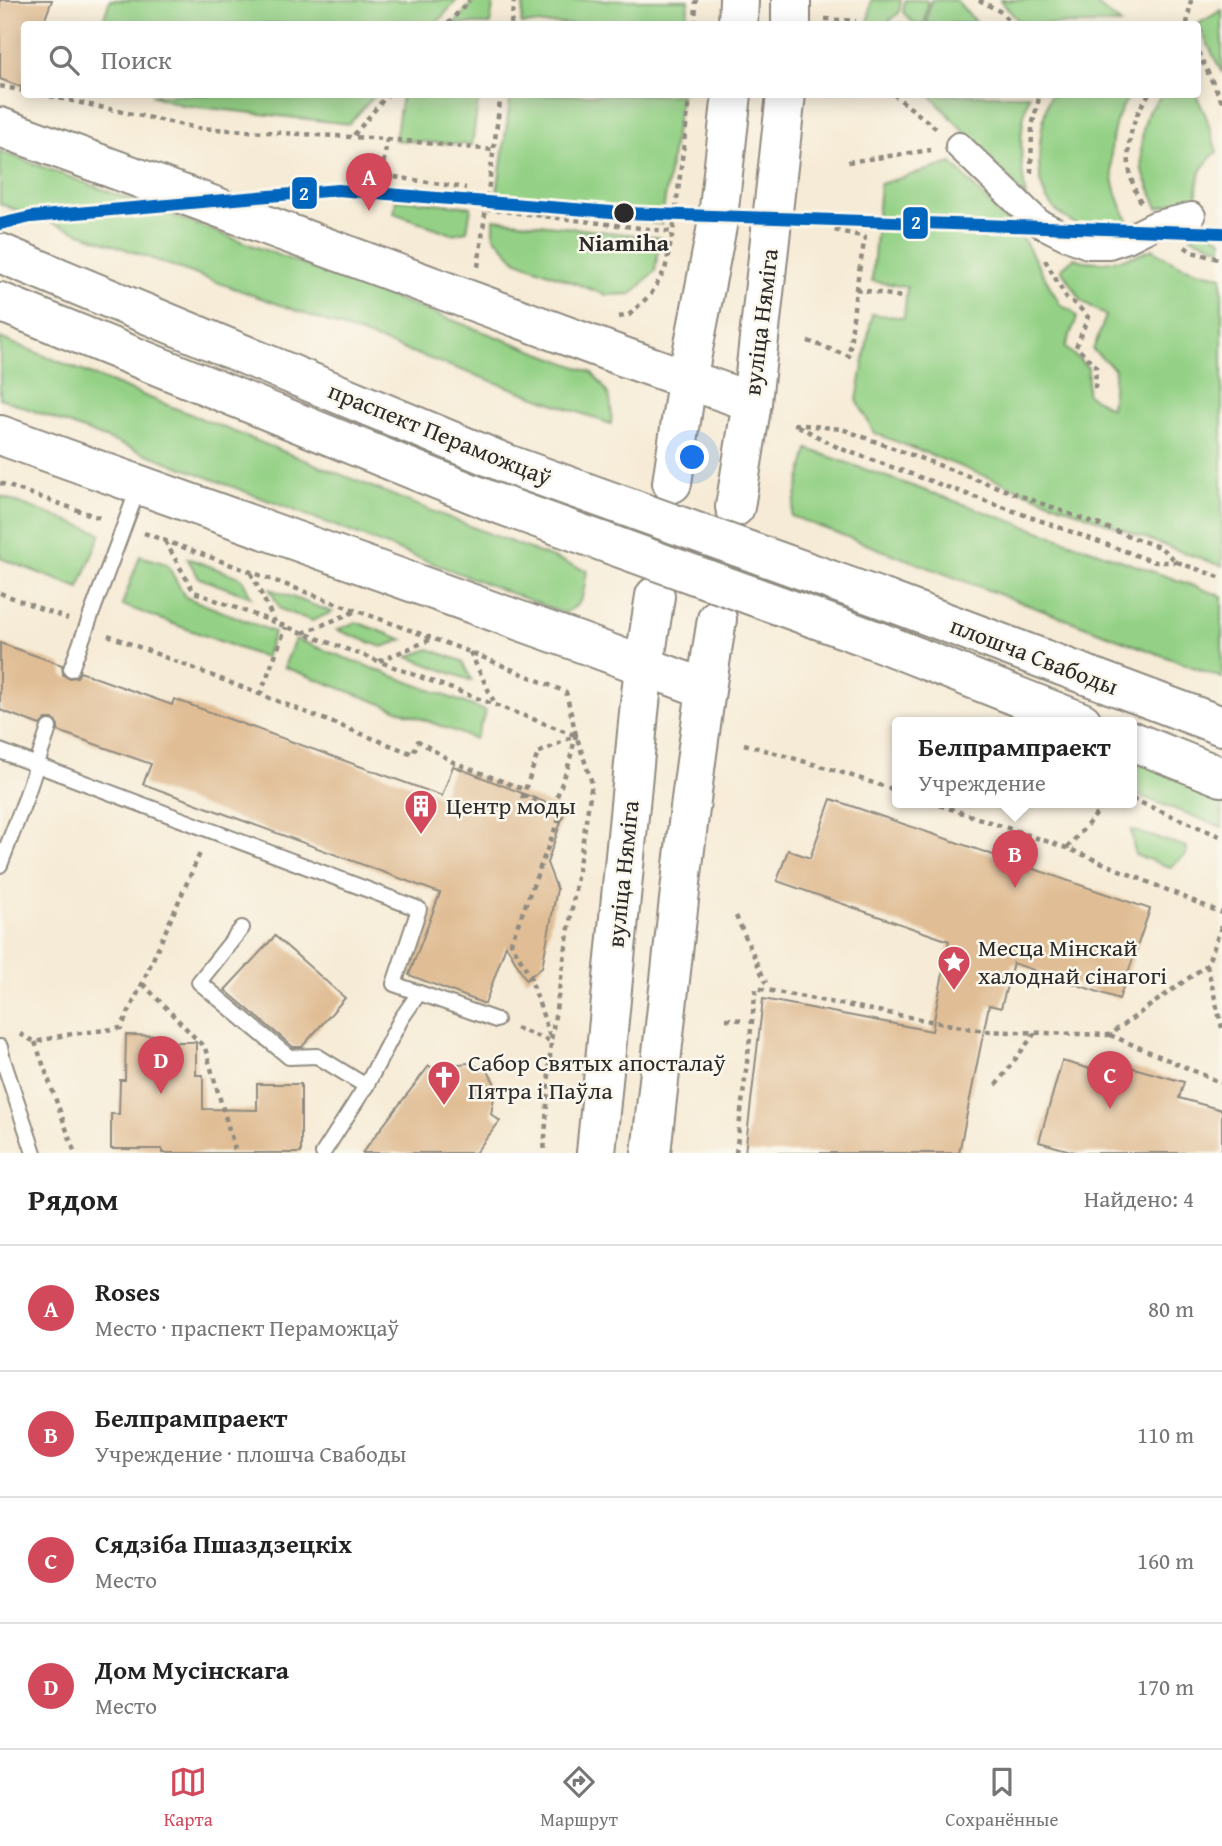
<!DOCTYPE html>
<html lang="ru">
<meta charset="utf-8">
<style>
body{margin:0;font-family:"Gentium Book Plus",serif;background:#f2f2f2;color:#222}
.you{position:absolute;left:693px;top:458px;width:24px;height:24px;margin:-18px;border:5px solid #fff;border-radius:50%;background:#1a73e8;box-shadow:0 0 0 10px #1a73e833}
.badge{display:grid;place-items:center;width:46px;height:46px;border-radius:50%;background:#d1495b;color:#fff;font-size:23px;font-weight:700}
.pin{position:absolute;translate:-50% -58px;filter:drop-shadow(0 2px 4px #0008)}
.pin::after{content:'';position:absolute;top:37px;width:24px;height:21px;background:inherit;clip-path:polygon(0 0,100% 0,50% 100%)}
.popup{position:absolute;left:892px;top:717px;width:245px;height:91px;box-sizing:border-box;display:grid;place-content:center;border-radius:7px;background:#fff;filter:drop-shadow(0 2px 5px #0005);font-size:23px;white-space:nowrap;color:#767676}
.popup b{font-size:26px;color:#222}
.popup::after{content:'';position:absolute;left:50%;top:100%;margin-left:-14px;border:14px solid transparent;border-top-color:#fff}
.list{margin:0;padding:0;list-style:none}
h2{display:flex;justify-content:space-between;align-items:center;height:91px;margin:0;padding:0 28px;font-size:30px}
h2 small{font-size:23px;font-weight:400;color:#767676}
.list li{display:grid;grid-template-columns:46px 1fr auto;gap:21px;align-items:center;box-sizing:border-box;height:126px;padding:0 28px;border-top:2px solid #e0e0e0}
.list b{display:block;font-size:26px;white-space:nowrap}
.list p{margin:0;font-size:23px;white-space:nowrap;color:#767676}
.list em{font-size:23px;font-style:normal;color:#767676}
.icon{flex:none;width:38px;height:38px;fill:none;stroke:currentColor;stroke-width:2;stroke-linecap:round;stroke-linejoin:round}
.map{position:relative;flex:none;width:1222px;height:1153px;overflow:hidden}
.search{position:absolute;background:#fff;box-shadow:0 4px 18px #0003;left:21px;right:21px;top:21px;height:77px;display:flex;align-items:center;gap:18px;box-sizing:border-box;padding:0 24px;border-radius:7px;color:#767676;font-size:26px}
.sheet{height:595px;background:#fff}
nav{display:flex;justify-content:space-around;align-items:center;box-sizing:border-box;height:98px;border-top:2px solid #e0e0e0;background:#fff;font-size:19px;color:#767676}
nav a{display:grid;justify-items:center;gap:4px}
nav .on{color:#d1495b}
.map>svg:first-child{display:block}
</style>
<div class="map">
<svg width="1222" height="1153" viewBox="0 0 1222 1153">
<rect width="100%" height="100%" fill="#fbf7ec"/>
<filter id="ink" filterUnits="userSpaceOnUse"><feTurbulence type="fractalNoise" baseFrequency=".0143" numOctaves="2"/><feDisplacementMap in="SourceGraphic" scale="14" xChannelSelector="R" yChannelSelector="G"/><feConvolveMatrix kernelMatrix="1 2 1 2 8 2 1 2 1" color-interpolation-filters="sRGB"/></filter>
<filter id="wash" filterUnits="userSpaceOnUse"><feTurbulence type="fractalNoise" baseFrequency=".00686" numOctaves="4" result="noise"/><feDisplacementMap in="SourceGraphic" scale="28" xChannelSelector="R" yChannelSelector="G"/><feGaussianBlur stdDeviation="1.57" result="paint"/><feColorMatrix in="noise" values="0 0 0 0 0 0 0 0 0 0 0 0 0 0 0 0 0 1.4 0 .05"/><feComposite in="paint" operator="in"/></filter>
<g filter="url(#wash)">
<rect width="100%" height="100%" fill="#f6ebd6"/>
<g fill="#94d186" stroke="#607e58" stroke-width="2">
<polygon points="110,0 457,0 436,24 102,24"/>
<polygon points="475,0 494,0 490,24 454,24"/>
<polygon points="524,0 688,0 687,24 521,24"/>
<polygon points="871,0 901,0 899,13 890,20 892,24 868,24"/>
<polygon points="905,0 926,0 928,3 924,24 914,24 903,12"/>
<polygon points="931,0 956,0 978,24 926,24"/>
<polygon points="1000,0 1091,0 1121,24 1021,24"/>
<polygon points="1222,10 1222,73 1198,24"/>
<polygon points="151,95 375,95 349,124 182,105"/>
<polygon points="402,95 479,95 472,145 395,140"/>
<polygon points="511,95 681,95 661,224 496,201"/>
<path d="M930,95H1029C1018,129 1020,163 1026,198Z"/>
<path d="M1050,95H1129C1124,104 1118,115 1115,125C1106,158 1113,191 1128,221C1111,233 1096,235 1077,225C1066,219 1055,212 1048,201C1032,177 1041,121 1050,95Z"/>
<path d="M1162,95H1196L1206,116L1217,152C1202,164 1197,177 1197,196L1158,208L1142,170L1141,149L1143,129L1148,112Z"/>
<path d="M0,151L591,372C609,391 613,398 611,424L0,204Z"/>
<path d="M952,163L1025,242L1061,306L1071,310L1077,318L1065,347L1088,368L1087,394L1111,408L1115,369L1093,350L1106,316L1082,301L1061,269L1074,258C1100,267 1128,259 1153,249C1174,265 1196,272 1222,276V532L1221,535L1222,536V566L1168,547L874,433L857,400L872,314L904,318L907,287L872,281L880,184Z"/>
<polygon points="396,199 471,207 467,231 452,234 394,213"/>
<polygon points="494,219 660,238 655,271 632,294 606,295 517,261 494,236"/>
<polygon points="1209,226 1216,236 1222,239 1222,248 1191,237 1197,231"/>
<path d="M0,338L482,531L587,571C583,591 586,605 563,613L0,398Z"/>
<polygon points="808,449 1222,596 1222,678 791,516"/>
<polygon points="0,496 101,533 79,588 0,558"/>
<polygon points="140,556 167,564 185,597 274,632 265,658 122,605"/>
<polygon points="187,558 242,578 251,597 199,578"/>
<polygon points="270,589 332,612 312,621 280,609"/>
<polygon points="356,622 404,640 382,647 337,630"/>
<polygon points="295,639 486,711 475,739 284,667"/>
<polygon points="429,649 462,661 472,681 408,657"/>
<polygon points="1132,753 1222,790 1222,827 1132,793"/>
<polygon points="1131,830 1187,847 1186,855 1170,867 1135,855"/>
</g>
<g id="blocks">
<g fill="#e0bd94">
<polygon points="0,0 52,0 43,24 24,24 24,88 0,79"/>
<polygon points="0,643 62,665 63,675 68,678 77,677 80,672 172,705 174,699 442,796 453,766 565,810 547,863 557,889 542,967 526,980 506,945 485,1004 409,975 440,893 143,784 151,764 58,731 58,725 53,719 46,719 40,725 0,710"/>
<polygon points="831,799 1150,909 1119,999 1013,963 1001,1008 989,1005 959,1153 745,1153 763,999 932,1031 949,941 777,881 788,850 810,858"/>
<polygon points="275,936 345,998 302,1047 293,1047 225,990"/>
<polygon points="126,1035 168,1036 168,1042 196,1042 196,1075 203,1075 203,1109 257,1110 257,1084 301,1084 301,1153 162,1153 162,1149 111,1149 111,1114 119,1114 120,1080 125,1080"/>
<polygon points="1062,1061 1116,1076 1119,1064 1184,1082 1179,1098 1222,1110 1222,1153 1078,1153 1039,1142"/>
<polygon points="468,1063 483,1069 489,1073 494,1082 495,1092 491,1114 500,1121 475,1153 362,1153 429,1066 440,1074 459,1064"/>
</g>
</g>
</g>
<g filter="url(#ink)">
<use href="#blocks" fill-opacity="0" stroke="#908b80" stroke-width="2"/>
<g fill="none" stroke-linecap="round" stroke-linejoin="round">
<defs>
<g id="lane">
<polyline points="71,669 139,486"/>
<polyline points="0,751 419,909 394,984 496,1020"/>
<polyline points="0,865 25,800 49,728"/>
<polyline points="242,928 199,982 289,1057 317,1056 366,1086"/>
<polyline points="0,1047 3,1060 34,1153"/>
<polyline points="323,1153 366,1086 401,1019 419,993"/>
</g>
<polyline id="street" points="959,146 1039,223 1067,237 1088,245 1109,245 1127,239 1155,225 1192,216"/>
<g id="primary">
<polyline points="738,24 739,0"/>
<polyline points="791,24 791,0"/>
<polyline points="0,127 624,357 752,402"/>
<polyline points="0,253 507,464"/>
<polyline points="0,302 493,502"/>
<polyline points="0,435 579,642 706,689"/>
<polyline points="672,483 687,380 717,226 732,94"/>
<polyline points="735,507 752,402 786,94"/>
<polyline points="886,600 1222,726"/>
<polyline points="872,639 1082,722"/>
<polyline points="1132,741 1222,777"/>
<polyline points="596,1153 639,713 644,666 655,596"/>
<path d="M651,1153C671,975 688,796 717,619"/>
</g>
</defs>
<use href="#lane" stroke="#908b80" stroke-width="18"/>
<use href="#street" stroke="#908b80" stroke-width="30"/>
<use href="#primary" stroke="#908b80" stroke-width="42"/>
<g stroke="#908b80" stroke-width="4.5" stroke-dasharray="5 5" stroke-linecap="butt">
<polyline points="979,0 1001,12 1011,24"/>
<polyline points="825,19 856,21"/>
<polyline points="448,24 469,0"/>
<polyline points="511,24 514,0"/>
<polyline points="695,24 696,0"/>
<polyline points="1187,24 1191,0"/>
<polyline points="1198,52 1222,102"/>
<polyline points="0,86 24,91"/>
<polyline points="40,94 197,128 387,139 382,175 466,188"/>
<polyline points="893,94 937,129"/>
<polyline points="354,135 388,94"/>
<polyline points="387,139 493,150"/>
<polyline points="848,162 931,150"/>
<polyline points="1031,173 1032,126 1040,94"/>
<path d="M1141,202C1121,168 1126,125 1149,94"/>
<polyline points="486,209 673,232"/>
<polyline points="1185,247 1192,252 1222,260"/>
<polyline points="1045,260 1067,299 1076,304 1088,317 1076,347 1096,366 1095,390"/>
<polyline points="478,267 501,94"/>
<polyline points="856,289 902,297"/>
<polyline points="619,317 629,315 651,294 665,270 673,232 690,94"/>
<polyline points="808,341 849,356 856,289 865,237 834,230"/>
<polyline points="794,424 842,429 1161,548 1177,562 1222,578"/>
<polyline points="798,426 839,448 1155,562 1177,562"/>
<polyline points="0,483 103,519"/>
<polyline points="144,533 470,652 566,692 576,735 592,783 551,1041 544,1153"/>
<polyline points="165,541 194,592 575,735"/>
<polyline points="251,573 275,622"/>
<polyline points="0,593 68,619"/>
<polyline points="303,633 356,611"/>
<polyline points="108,635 413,754 418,741 453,762 525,790"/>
<polyline points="470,652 495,704"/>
<polyline points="379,661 432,639"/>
<polyline points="260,695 286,627"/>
<polyline points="744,744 837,771 898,791"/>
<polyline points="523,795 562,811 511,942 530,976 551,1040"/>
<polyline points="522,799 538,753 576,735 568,767 553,807"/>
<polyline points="1132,799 1222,837"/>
<polyline points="930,802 1067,848 1222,913"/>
<polyline points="1067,848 1107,802"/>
<polyline points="736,916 766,983"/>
<polyline points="1207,965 1222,1028"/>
<polyline points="143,984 205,1048 236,1153"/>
<polyline points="726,1019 743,1020"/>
<polyline points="516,1028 550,1041"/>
<polyline points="20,1034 35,1042 65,1035 121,1028 142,984 201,851"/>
<polyline points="1110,1035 1222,1083"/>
<polyline points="35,1042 75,1153"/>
<polyline points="996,1085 1035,1033"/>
<polyline points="736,1153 756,988 983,1031 1109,1035 1207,965 1222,925"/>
</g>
<use href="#lane" stroke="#fff" stroke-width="14"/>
<use href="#street" stroke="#fff" stroke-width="26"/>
<use href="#primary" stroke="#fff" stroke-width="38"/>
<defs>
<g id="primary-bridge">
<polyline points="507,464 886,600"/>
<polyline points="493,502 872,639"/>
</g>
</defs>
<use href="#primary-bridge" stroke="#908b80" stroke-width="42" stroke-linecap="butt"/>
<use href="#primary-bridge" stroke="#fff" stroke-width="38"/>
<defs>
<polyline id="metro-1" points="0,224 31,217 338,190 624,213 1222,233"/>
</defs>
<use href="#metro-1" stroke="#fbf7ec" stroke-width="18"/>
<use href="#metro-1" stroke="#0065bd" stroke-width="12"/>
</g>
</g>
<defs>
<symbol id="building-pin" viewBox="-11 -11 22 30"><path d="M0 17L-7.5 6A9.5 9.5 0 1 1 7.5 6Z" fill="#d1495b" stroke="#fbf7ec"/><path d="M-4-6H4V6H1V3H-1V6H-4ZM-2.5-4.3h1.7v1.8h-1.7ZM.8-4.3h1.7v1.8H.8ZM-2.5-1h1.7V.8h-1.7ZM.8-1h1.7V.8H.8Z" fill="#fff"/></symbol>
<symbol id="sight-pin" viewBox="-11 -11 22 30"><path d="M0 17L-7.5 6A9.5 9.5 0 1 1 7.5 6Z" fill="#d1495b" stroke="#fbf7ec"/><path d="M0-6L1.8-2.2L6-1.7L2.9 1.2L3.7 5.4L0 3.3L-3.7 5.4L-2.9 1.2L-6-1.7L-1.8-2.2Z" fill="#fff"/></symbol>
<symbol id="church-pin" viewBox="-11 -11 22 30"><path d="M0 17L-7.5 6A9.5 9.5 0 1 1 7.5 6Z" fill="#d1495b" stroke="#fbf7ec"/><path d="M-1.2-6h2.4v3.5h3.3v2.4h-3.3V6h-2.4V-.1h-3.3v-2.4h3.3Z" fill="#fff"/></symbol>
</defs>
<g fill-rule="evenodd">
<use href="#building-pin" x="402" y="787" width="38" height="52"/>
<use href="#sight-pin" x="935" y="943" width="38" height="52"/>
<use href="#church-pin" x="425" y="1058" width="38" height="52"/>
</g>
<circle fill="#2b2b2b" stroke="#fbf7ec" stroke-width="2.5" cx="624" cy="213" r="11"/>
<g text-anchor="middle" stroke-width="5" stroke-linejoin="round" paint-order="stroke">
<g font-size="24" font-weight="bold" fill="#2b2b2b" stroke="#fbf7ec">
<text x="624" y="251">Niamiha</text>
</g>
<g font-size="24" fill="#2b2b2b" stroke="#fbf7ec">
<text transform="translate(761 322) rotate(-83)" y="8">вуліца Няміга</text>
<text transform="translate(440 434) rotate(22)" y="8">праспект Пераможцаў</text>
<text transform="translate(1034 656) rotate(21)" y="8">плошча Свабоды</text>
<text transform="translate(623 874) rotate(-84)" y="8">вуліца Няміга</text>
</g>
<g font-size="24" fill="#2b2b2b" stroke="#fbf7ec" text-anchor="start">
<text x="446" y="814">Центр моды</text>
<text x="978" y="956">Месца Мінскай<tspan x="978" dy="28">халоднай сінагогі</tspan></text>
<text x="468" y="1071">Сабор Святых апосталаў<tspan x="468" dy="28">Пятра і Паўла</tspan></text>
</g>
</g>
<g stroke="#fbf7ec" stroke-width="2.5">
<rect x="291" y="176" width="27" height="34" rx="7" fill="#0065bd"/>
<rect x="902" y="206" width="27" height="34" rx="7" fill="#0065bd"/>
</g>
<g font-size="19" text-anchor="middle" font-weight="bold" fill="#fff">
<text x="304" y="200">2</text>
<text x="916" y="229">2</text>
</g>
</svg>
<div class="you"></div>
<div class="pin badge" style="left:369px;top:211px">A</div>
<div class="pin badge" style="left:1015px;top:888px">B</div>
<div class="popup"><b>Белпрампраект</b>Учреждение</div>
<div class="pin badge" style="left:1110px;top:1109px">C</div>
<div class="pin badge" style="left:161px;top:1094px">D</div>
<div class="search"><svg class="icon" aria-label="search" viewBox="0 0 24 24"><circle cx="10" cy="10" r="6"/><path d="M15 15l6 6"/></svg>Поиск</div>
</div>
<section class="sheet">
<h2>Рядом<small>Найдено: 4</small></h2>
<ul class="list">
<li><span class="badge">A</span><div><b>Roses</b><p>Место · праспект Пераможцаў</p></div><em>80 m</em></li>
<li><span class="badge">B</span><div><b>Белпрампраект</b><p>Учреждение · плошча Свабоды</p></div><em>110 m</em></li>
<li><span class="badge">C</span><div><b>Сядзіба Пшаздзецкіх</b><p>Место</p></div><em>160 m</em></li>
<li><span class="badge">D</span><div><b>Дом Мусінскага</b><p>Место</p></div><em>170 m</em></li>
</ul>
</section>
<nav>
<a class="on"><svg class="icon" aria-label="map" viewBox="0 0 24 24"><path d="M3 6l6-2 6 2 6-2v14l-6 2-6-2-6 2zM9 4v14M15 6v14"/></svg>Карта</a>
<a><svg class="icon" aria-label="directions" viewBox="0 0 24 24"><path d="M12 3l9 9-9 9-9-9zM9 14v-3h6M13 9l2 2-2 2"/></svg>Маршрут</a>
<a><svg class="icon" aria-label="saved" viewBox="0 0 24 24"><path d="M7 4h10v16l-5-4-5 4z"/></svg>Сохранённые</a>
</nav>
